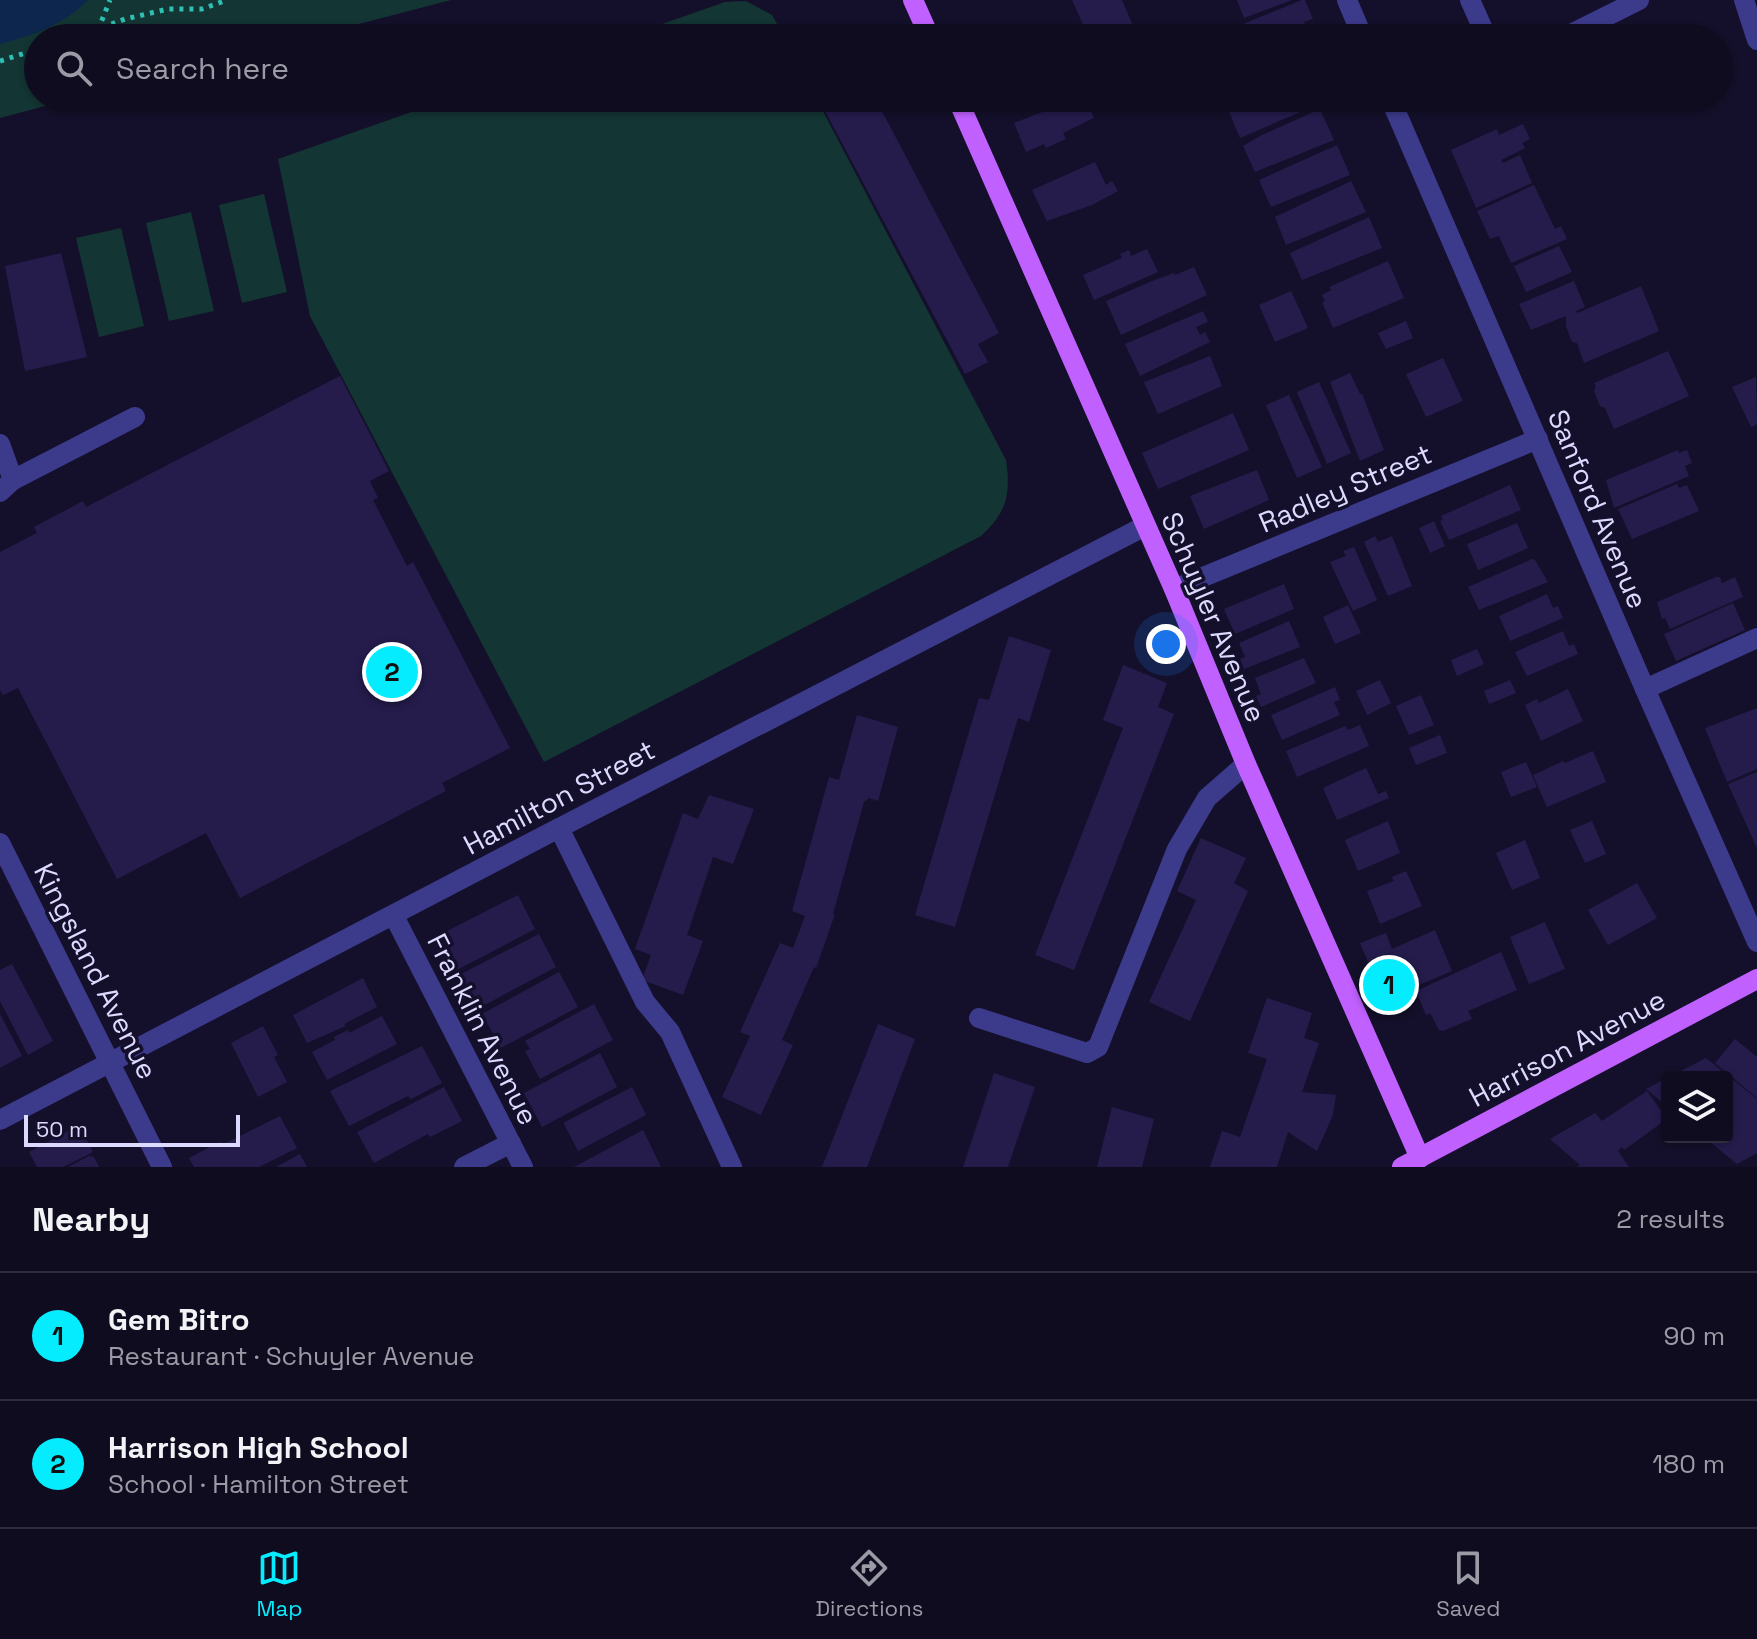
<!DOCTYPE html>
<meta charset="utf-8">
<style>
body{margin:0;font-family:"Space Grotesk",sans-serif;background:#181529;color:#f1f3f6}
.controls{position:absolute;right:24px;bottom:24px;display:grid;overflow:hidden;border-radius:8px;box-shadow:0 2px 6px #0004}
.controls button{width:72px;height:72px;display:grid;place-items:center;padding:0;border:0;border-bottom:2px solid #2f2c3e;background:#0f0c20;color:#f1f3f6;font:40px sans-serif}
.scale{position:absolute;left:24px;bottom:20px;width:216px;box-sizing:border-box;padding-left:8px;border:4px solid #dddaff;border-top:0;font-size:22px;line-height:28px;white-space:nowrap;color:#dddaff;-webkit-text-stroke:6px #14102b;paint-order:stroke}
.you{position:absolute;left:1166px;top:644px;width:28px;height:28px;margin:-20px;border:6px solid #fff;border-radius:50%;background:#1a73e8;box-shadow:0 0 0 12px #1a73e833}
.badge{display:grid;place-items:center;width:52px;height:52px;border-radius:50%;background:#06ecff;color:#111;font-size:26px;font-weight:700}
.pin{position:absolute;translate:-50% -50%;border:4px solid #fff;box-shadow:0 2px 8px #0006}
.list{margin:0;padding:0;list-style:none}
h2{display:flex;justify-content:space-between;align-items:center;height:104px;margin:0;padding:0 32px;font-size:34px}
h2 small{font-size:26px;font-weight:400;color:#9b9ba5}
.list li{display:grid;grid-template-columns:52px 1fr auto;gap:24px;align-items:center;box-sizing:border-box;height:128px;padding:0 32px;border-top:2px solid #2f2c3e}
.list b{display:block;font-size:30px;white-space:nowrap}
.list p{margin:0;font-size:26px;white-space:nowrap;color:#9b9ba5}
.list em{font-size:26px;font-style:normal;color:#9b9ba5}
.icon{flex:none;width:44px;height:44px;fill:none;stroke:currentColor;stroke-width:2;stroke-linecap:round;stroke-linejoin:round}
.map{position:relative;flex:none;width:1757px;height:1167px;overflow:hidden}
.search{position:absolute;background:#0f0c20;box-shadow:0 2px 6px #0004;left:24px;right:24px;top:24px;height:88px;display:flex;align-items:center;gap:20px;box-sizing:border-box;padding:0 28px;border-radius:44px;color:#9b9ba5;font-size:30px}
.sheet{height:360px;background:#0f0c20}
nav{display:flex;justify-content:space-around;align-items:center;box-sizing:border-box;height:112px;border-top:2px solid #2f2c3e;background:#0f0c20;font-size:22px;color:#9b9ba5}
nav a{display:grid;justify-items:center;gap:4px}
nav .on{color:#06ecff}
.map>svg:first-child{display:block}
</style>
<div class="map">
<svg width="1757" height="1167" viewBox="0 0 1757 1167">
<rect width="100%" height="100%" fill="#14102b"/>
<g fill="#133533">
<polygon points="0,0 451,0 305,38 38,38 38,98 75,98 0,118"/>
<polygon points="746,1 772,15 785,38 622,38 725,2"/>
<path d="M451,98H816L1006,460C1011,494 1007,512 981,536L544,762L310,316L278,159Z"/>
<polygon points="264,194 287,292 242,303 219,205"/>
<polygon points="191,212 214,311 169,321 146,223"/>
<polygon points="121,228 144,326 99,337 76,238"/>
</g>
<path fill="#0c264e" d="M0,0H88C63,25 34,35 0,44Z"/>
<g fill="#251c4c">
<polygon points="1072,0 1122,0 1138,38 1089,38"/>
<polygon points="1237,0 1292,0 1244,18"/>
<polygon points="1302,0 1305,0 1313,19 1304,22 1307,28 1310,27 1315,38 1231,38 1228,30"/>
<polygon points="818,98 875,98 999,333 978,344 988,362 965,374"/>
<polygon points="1078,98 1097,98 1101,108 1091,111 1094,118 1063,133 1066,139 1046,148 1044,144 1026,152 1014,123"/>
<polygon points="1248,98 1317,98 1319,104 1240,138 1227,107"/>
<polygon points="1320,109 1334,140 1255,172 1243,146 1262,135"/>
<polygon points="1523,124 1530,139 1522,143 1525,148 1501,160 1503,163 1520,155 1532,183 1476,208 1451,150 1497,129 1499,135"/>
<polygon points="1337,145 1350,175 1271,207 1259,180"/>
<polygon points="1095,162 1106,185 1112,181 1118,191 1092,205 1047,221 1032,190"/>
<polygon points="1351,181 1366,212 1286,245 1275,217"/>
<polygon points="1534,185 1555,229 1561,226 1567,239 1511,263 1499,236 1490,239 1477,211"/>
<polygon points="1369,217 1382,248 1302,280 1290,253"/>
<polygon points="1559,246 1572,272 1526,292 1514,266"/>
<polygon points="1147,249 1158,272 1094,300 1083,275 1122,258 1120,254 1129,250 1131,256"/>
<polygon points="61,253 87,357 25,371 5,266"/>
<polygon points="1388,261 1404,298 1333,328 1322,302 1325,301 1322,295 1331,290 1329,287"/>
<polygon points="1194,267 1207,295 1121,335 1106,301 1152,281 1174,273 1175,275"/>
<polygon points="1574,281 1585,307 1576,311 1577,313 1641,286 1659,331 1584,363 1577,343 1572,342 1566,326 1566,316 1531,330 1519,304"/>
<polygon points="1291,291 1308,328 1275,342 1259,305"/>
<polygon points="1203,311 1208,322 1196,327 1200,335 1205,332 1210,342 1140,376 1125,344"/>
<polygon points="1406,321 1413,338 1386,349 1378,333"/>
<polygon points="1668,351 1689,396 1614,429 1605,408 1600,406 1594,391 1596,386 1594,383"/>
<polygon points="1210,356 1222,386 1158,414 1144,382"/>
<polygon points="1443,358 1463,401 1426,417 1406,374"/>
<polygon points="1350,373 1360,394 1362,394 1384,450 1360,461 1330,382"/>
<polygon points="340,376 389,471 370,481 378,498 373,500 407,566 413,562 510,748 442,783 446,791 240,898 206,833 117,879 18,688 3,695 0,690 0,552 37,533 34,527 83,501 86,507"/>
<polygon points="1756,377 1757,424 1751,427 1732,387"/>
<polygon points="1319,382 1351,453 1327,464 1297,392"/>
<polygon points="1289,395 1322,467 1297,478 1266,405"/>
<polygon points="1233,413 1249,450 1158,489 1142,453"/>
<polygon points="1678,450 1679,453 1687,450 1692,463 1685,466 1689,476 1614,508 1606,480"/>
<polygon points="1257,470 1269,500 1204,529 1190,496"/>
<polygon points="1677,484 1679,488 1687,485 1699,511 1632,539 1618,509"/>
<polygon points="1510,485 1521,510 1449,540 1440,521 1443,520 1441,516"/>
<polygon points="1434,521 1445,546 1430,553 1419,528"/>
<polygon points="1517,523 1528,548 1478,570 1467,544"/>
<polygon points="1375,536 1378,542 1392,536 1412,586 1388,596 1364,542"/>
<polygon points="1354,547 1377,600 1353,611 1330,562 1346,556 1343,551"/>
<polygon points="1532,559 1535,560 1548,582 1479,610 1468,587"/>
<polygon points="1716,577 1720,577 1722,583 1735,577 1743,597 1670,629 1665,618 1662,619 1657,602"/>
<polygon points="1284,584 1294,609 1235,634 1224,609"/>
<polygon points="1547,594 1553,608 1558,606 1563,618 1510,641 1499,616"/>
<polygon points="1733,603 1745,630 1676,661 1664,634"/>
<polygon points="1348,605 1361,633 1335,644 1323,617"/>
<polygon points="1289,621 1300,647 1244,669 1240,659 1245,657 1239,643"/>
<polygon points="1563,631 1569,646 1574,644 1578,654 1527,676 1515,652"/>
<polygon points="1009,636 1051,650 1029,722 1018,718 955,927 915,915 979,698 989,700"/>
<polygon points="1477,649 1484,664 1457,676 1451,660"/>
<polygon points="1304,658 1316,683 1261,707 1256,696 1261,694 1255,678"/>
<polygon points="1123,665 1167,683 1158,707 1174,714 1074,970 1035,955 1123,728 1103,720"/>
<polygon points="1380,680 1391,703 1367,715 1356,691"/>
<polygon points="1510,680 1516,693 1489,704 1484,691"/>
<polygon points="1335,687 1340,700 1334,702 1340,715 1282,740 1271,715"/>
<polygon points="1568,689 1583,721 1541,741 1525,705 1537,699 1539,703"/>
<polygon points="1421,695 1434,725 1409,735 1396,706"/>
<polygon points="1757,708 1757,769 1727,782 1705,728"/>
<polygon points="857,715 898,727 878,801 869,798 864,802 833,914 835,914 816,968 814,967 782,1040 793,1045 761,1115 722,1097 750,1036 740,1032 780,943 793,948 805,916 792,911 829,777 839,780"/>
<polygon points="1360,725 1369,746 1297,777 1286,751 1345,726 1348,730"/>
<polygon points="1440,735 1447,753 1416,765 1409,748"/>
<polygon points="1593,751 1606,782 1547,807 1533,775 1563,761 1565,763"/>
<polygon points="1526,762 1537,787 1511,797 1501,772"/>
<polygon points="1366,768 1378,794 1386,791 1389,798 1337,820 1323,788"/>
<polygon points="1757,772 1757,848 1728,784"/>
<polygon points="709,795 754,809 733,864 713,857 687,935 703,941 683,995 642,980 651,955 635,949 683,813 698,819"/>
<polygon points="1388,821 1400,853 1358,871 1345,840"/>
<polygon points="1592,821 1606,854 1585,863 1570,830"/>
<polygon points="1201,838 1246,858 1234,883 1248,891 1190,1021 1149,1002 1196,900 1177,891"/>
<polygon points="1525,840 1540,878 1512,890 1496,853"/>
<polygon points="1406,871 1422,906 1380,924 1367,891 1394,881 1392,877"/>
<polygon points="1637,883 1657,918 1608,945 1588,910"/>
<polygon points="518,895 535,929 457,970 439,935"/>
<polygon points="1545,922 1565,969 1529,984 1510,937"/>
<polygon points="1435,930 1452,971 1384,1000 1360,943 1386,933 1392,949"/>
<polygon points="539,934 556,967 479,1008 461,974"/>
<polygon points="1501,952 1517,990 1468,1011 1472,1019 1443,1031 1439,1030 1430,1013 1426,1015 1416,991"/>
<polygon points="12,964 53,1041 28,1055 0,1001 0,970"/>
<polygon points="559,972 578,1007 501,1048 482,1014"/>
<polygon points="363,978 377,1007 344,1024 346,1026 307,1043 293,1015"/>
<polygon points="1267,998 1312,1013 1304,1038 1319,1043 1302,1092 1336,1095 1333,1115 1317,1151 1288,1132 1277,1167 1210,1167 1222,1131 1240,1137 1267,1059 1248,1053"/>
<polygon points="594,1004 613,1040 540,1079 525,1051 530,1049 525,1041"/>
<polygon points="0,1014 22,1056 0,1068"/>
<polygon points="382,1016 397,1044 327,1080 312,1052 335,1040 334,1037 348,1030 349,1033"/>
<polygon points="878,1024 915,1039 867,1167 822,1167"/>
<polygon points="263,1026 278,1055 274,1057 287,1082 258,1097 231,1043"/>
<polygon points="1735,1039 1757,1057 1757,1098 1715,1063"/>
<polygon points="422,1046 442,1083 411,1099 408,1096 349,1126 330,1091"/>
<polygon points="600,1053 617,1087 542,1127 524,1093"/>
<polygon points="1706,1058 1757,1099 1757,1153 1737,1164 1704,1137 1727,1137 1727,1077 1669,1077"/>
<polygon points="994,1073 1035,1087 1008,1167 963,1167"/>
<polygon points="1667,1078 1667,1106 1646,1089"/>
<polygon points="444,1087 462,1121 430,1137 428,1134 374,1163 357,1132"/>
<polygon points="632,1087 646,1115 578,1151 564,1124 565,1122"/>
<polygon points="1647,1091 1667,1119 1624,1150 1622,1147 1618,1151 1629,1167 1577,1167 1580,1165 1550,1139 1595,1113 1602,1121"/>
<polygon points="1112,1107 1154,1119 1142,1167 1097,1167"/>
<polygon points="280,1116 297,1148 259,1167 194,1167 189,1158 219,1142 224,1144"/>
<polygon points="79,1125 93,1152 63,1167 37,1167 29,1152"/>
<polygon points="643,1130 661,1167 574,1167"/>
<polygon points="300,1154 307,1167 276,1167"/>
<polygon points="89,1156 94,1157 99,1167 68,1167"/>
</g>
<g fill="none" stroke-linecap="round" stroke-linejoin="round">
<g stroke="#2ec0b3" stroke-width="5" stroke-dasharray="4 6" stroke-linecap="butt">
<polyline points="98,30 110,0"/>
<polyline points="74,38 125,19 168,9 202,9 227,0"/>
<polyline points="0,61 38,49"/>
</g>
<g stroke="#3c3a8b" stroke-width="20">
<polyline points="1347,0 1363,38"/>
<polyline points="1470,0 1487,38"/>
<polyline points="1744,0 1757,40"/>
<polyline points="1563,38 1639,0"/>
<polyline points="1390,98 1645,689 1757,942"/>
<polyline points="0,444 13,480 0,492"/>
<polyline points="13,480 135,417"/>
<polyline points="1174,589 1538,439"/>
<polyline points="1645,689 1757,638"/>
<polyline points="559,828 645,1002 670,1032 732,1167"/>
<polyline points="0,843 162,1167"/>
<polyline points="394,916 523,1167"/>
<polyline points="979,1018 1087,1053 1098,1047 1177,849 1207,798 1246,764"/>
<polyline points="0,1120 559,828 1145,526"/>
<polyline points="464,1167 511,1143"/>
</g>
<g stroke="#c061ff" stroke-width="20">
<polyline points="913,0 930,38"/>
<polyline points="957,98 1174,589 1246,764 1420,1158"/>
<polyline points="1402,1167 1757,979"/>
</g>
</g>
<g text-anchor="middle" stroke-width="7" stroke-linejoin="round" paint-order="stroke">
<g font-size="28" fill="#dddaff" stroke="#14102b">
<text transform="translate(1345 488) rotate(-23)" y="10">Radley Street</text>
<text transform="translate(1598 509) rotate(67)" y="10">Sanford Avenue</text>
<text transform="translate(1214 617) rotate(67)" y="10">Schuyler Avenue</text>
<text transform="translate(559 797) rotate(-28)" y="10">Hamilton Street</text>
<text transform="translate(96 971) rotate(63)" y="10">Kingsland Avenue</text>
<text transform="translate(483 1029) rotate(63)" y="10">Franklin Avenue</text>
<text transform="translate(1567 1048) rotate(-28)" y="10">Harrison Avenue</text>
</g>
</g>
</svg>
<div class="controls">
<button><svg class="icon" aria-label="layers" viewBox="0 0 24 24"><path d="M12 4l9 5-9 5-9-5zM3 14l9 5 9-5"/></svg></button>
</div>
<div class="scale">50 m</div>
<div class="you"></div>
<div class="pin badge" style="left:1389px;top:985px">1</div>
<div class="pin badge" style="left:392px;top:672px">2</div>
<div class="search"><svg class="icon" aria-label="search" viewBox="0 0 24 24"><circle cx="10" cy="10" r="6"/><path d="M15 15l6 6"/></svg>Search here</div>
</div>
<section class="sheet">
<h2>Nearby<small>2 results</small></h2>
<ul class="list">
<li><span class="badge">1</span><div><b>Gem Bitro</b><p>Restaurant · Schuyler Avenue</p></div><em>90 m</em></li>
<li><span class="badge">2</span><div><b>Harrison High School</b><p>School · Hamilton Street</p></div><em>180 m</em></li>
</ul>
</section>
<nav>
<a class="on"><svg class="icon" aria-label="map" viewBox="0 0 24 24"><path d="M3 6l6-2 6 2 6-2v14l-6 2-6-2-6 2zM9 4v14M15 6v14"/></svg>Map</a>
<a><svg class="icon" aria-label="directions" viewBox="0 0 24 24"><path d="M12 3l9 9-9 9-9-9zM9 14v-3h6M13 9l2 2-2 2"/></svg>Directions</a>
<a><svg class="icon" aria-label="saved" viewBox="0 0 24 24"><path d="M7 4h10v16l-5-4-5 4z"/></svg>Saved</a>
</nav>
